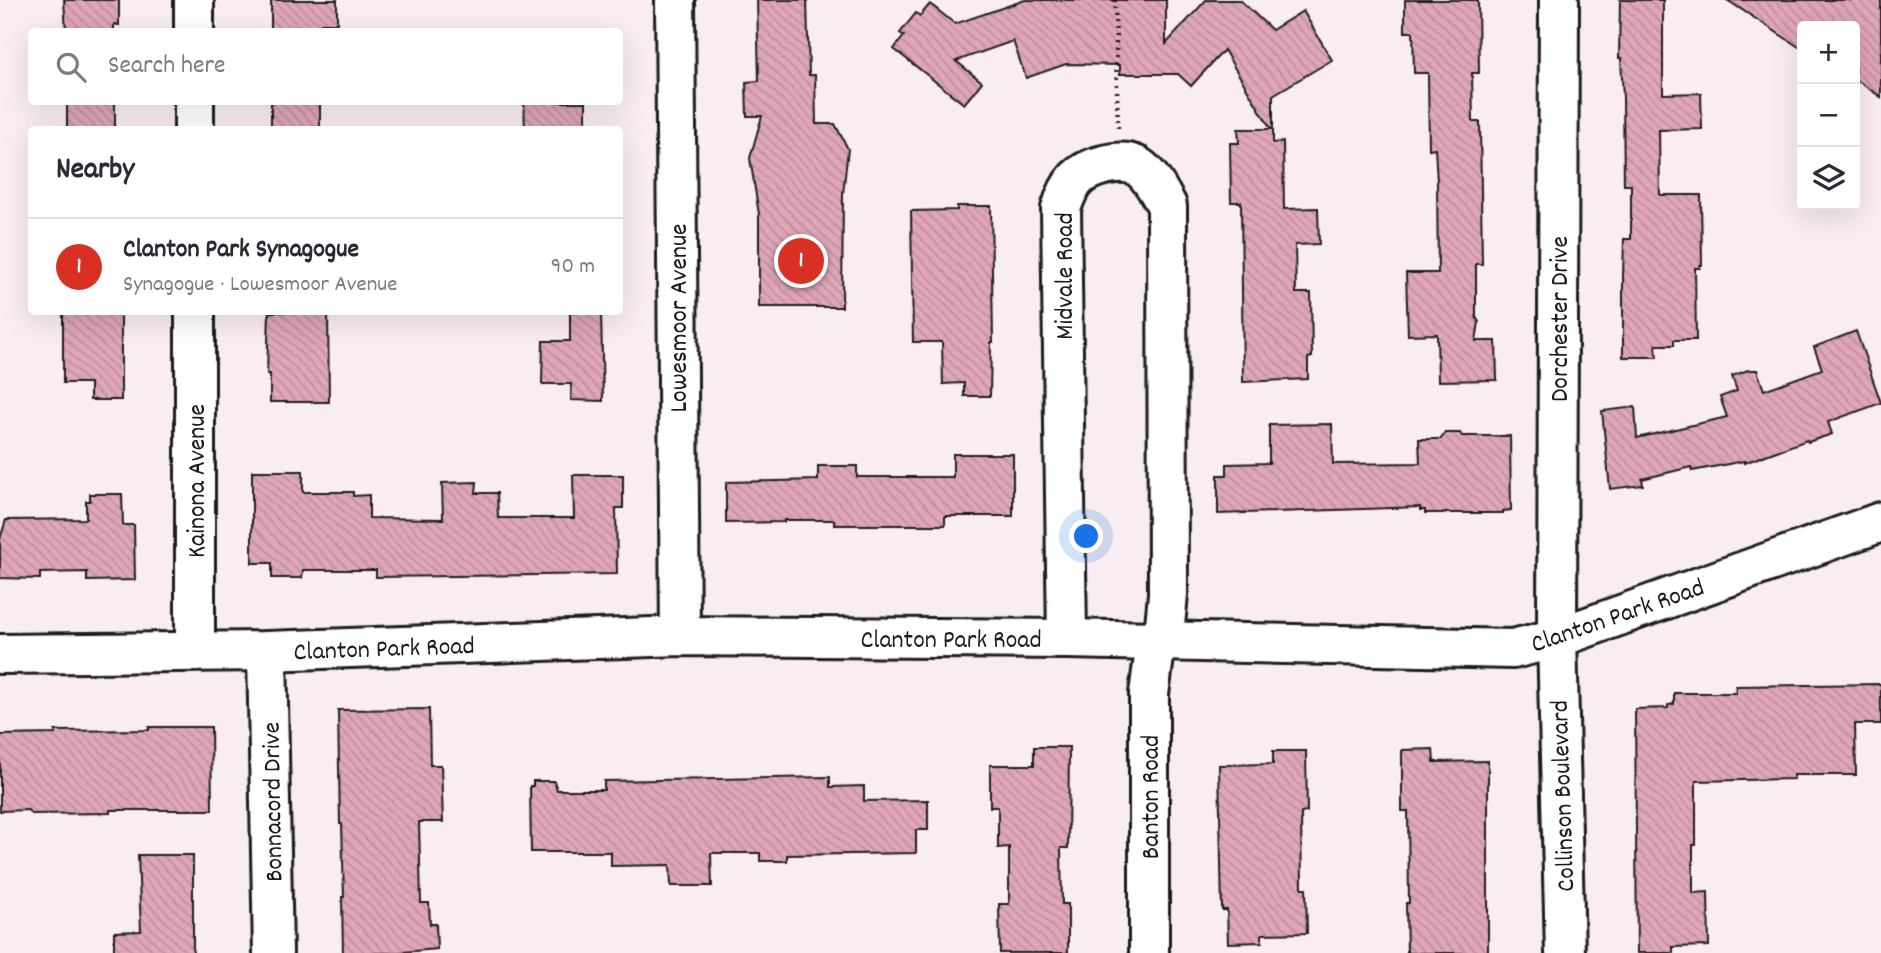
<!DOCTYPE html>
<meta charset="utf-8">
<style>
body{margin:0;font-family:Dekko,sans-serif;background:#f2f2f3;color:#2b2b33}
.controls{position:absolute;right:21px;top:21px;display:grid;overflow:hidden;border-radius:7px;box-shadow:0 7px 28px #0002}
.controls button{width:63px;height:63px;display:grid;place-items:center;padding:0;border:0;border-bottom:2px solid #e1e1e2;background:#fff;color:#2b2b33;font:35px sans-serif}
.you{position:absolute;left:1087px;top:537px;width:24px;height:24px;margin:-18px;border:5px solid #fff;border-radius:50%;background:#1a73e8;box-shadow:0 0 0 10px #1a73e833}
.badge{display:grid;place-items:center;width:46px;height:46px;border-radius:50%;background:#d93025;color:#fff;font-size:23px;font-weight:700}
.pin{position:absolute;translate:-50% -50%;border:4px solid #fff;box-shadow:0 2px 7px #0006}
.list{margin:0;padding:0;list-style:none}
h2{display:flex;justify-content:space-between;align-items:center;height:91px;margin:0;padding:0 28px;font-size:30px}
h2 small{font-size:23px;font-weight:400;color:#7c7c81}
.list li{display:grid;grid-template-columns:46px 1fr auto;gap:21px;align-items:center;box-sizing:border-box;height:98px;padding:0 28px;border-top:2px solid #e1e1e2}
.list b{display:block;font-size:26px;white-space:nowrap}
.list p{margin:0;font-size:23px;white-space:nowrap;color:#7c7c81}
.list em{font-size:23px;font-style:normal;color:#7c7c81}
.icon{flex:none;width:38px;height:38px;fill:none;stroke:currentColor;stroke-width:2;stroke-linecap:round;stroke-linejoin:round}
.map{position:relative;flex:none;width:1881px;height:953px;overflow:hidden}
.search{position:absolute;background:#fff;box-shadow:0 7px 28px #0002;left:28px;top:28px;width:595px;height:77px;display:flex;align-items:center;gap:18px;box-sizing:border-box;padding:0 24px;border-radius:7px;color:#7c7c81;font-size:26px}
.panel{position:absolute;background:#fff;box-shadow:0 7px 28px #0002;left:28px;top:126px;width:595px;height:189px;border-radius:7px}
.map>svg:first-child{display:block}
</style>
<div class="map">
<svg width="1881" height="953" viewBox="0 0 1881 953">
<defs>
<pattern id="building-back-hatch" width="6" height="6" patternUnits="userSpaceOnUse" patternTransform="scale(1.75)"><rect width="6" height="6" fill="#dfa6b8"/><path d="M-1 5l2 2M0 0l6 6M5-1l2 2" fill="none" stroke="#bf8e9e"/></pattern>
</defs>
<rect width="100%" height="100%" fill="#f9edf1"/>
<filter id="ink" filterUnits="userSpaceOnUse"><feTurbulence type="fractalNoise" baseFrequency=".0143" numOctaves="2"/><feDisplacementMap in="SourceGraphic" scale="14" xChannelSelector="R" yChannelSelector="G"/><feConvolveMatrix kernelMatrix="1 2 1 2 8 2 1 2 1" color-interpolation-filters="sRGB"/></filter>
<g filter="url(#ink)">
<g fill="url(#building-back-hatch)" stroke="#1c1c1c" stroke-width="2">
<polygon points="64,0 119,0 119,25 114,24 114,32 66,32"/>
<polygon points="271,0 337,0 337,23 321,23 321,32 271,32"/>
<polygon points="757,0 807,0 809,75 815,75 816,124 835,124 848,149 843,194 842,307 759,307 759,214 750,158 762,116 747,116 746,82 759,81"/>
<polygon points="1025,0 1166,0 1166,44 1206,0 1240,0 1272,30 1303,11 1332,60 1273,95 1273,143 1283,142 1284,209 1318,208 1319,244 1295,245 1296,293 1311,293 1312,357 1308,358 1308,379 1243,382 1241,202 1231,202 1230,143 1239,143 1238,129 1271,129 1224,50 1191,86 1178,74 1120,74 1120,65 1066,64 1026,78 1013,41 956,61 982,82 964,104 894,49 904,36 900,33 916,13 920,16 930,4 955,24"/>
<polygon points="1405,0 1478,0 1479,73 1472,73 1473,122 1480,122 1482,264 1476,264 1476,317 1479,322 1476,341 1496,341 1497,380 1438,381 1437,334 1408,335 1406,273 1438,273 1437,182 1435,148 1429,149 1428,73 1414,73 1413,32 1405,32"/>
<polygon points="1620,0 1663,0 1663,94 1701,93 1702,129 1659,130 1660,195 1701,195 1702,265 1700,265 1700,268 1695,268 1696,340 1674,340 1674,345 1656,345 1657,357 1623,357 1623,277 1624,239 1631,239 1631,185 1624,185 1623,98 1621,58 1619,58"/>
<polygon points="1727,0 1881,0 1881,97 1855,79 1855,26 1802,26 1802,49"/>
<rect x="67" y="102" width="48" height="28"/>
<rect x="271" y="102" width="49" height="28"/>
<polygon points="524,102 586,102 586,130 525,130"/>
<polygon points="957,206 991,206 993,342 991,342 990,396 964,396 964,383 943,384 942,342 913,342 911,211 957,210"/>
<polygon points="63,312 121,312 121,400 90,400 90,383 63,383"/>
<polygon points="269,312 328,312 329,402 270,402 270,374 267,374"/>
<polygon points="570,312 601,312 603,401 571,400 571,384 542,384 543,341 570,341"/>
<polygon points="1856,331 1881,403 1828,422 1832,434 1808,442 1807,440 1744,463 1744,461 1692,471 1691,467 1642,479 1643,485 1610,489 1602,411 1635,407 1637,438 1727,417 1720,397 1737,391 1732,376 1748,370 1757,370 1764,390 1822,369 1814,347"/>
<polygon points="1332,424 1333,464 1420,463 1419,439 1441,439 1445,433 1460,433 1462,436 1510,436 1511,510 1503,511 1503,513 1425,513 1425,510 1420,510 1420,507 1218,514 1218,475 1227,475 1227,464 1269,463 1269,425"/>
<polygon points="953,454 1013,454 1013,516 945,516 945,525 834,525 834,520 784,520 784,522 726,523 726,482 818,480 818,466 857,466 857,477 953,477"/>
<polygon points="252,471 303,471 303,492 353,492 353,496 369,495 369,518 443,519 442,483 477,482 476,493 497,493 498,518 574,518 573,475 623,475 623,508 616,508 617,574 376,577 376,570 303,570 302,578 272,578 272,563 252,563"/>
<polygon points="90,494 122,494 123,525 134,525 135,580 87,581 87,572 40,573 40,579 0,578 0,539 6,520 86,519 86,501 90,501"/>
<polygon points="1881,684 1881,724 1855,724 1856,775 1794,775 1794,779 1696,781 1696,845 1693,845 1693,893 1708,892 1709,946 1673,947 1673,953 1637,953 1635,709 1668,708 1668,705 1674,704 1674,693 1736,693 1736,686"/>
<polygon points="429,709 430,765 441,765 443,822 419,822 421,903 429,903 430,924 436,924 437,949 391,953 343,953 342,897 344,897 342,824 340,824 338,710"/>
<polygon points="149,727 211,727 212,810 110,810 110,813 31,814 28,810 0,811 0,735 55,734 55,731 149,730"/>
<polygon points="1034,747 1069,747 1068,848 1061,848 1062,904 1068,904 1068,953 1000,953 999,904 1009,904 1009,847 998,848 998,807 990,807 990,765 1034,765"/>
<polygon points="1433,749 1434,762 1488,761 1488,953 1407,953 1406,903 1409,903 1408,811 1402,811 1402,750"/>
<polygon points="1273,751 1306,751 1307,812 1301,813 1302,888 1306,888 1307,933 1262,934 1262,942 1228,943 1227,910 1222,910 1219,765 1273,764"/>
<polygon points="830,777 830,787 864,786 864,801 928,800 928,830 916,830 916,853 787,855 787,861 760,861 760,853 711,853 712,886 671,886 670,865 611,866 611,852 531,852 530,786 533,786 533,781 554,781 557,790 604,790 604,781"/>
<polygon points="138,855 193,855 193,953 114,953 114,932 141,931"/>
</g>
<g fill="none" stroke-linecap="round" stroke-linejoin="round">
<defs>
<g id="minor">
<polyline points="194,0 194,32"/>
<polyline points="675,0 680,636"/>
<polyline points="1559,0 1557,638 1565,953"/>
<polyline points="194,102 194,130"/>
<polyline points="195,312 195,650"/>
<path d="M1067,639L1061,209C1069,183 1078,171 1104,165C1116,162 1126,161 1137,166C1150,174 1160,193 1167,206L1168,594L1165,625L1156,642L1149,694V953"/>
<polyline points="267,651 273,953"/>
<polyline points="0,654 267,651 680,636 1067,639 1513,649 1557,638 1881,522"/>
</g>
</defs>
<use href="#minor" stroke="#1c1c1c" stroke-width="44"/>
<polyline stroke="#1c1c1c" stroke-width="4.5" stroke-dasharray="2 5" stroke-linecap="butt" points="1115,0 1118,132"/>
<use href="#minor" stroke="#fff" stroke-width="38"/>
</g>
</g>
<g text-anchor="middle" stroke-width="5" stroke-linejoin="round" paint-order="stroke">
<g font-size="26" fill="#1c1c1c" stroke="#fff">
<text transform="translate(1063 276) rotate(-90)" y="9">Midvale Road</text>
<text transform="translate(677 318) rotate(-90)" y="9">Lowesmoor Avenue</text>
<text transform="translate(1558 319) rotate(-90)" y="9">Dorchester Drive</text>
<text transform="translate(195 481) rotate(-90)" y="9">Kainona Avenue</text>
<text transform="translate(1617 614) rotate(-19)" y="9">Clanton Park Road</text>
<text x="951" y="647">Clanton Park Road</text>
<text transform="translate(384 647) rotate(-2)" y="9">Clanton Park Road</text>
<text transform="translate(1561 796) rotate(-92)" y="9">Collinson Boulevard</text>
<text transform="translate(1149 797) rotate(-90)" y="9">Banton Road</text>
<text transform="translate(271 802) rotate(-91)" y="9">Bonnacord Drive</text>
</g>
</g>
</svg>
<div class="controls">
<button>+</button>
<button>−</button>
<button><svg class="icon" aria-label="layers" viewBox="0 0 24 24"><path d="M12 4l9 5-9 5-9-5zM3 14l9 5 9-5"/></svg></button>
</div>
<div class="you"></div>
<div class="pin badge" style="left:801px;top:261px">1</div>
<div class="search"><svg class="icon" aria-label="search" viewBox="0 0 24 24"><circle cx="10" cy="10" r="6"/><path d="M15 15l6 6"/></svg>Search here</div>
<section class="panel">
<h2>Nearby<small></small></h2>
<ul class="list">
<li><span class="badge">1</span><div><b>Clanton Park Synagogue</b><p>Synagogue · Lowesmoor Avenue</p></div><em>90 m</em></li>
</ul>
</section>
</div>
